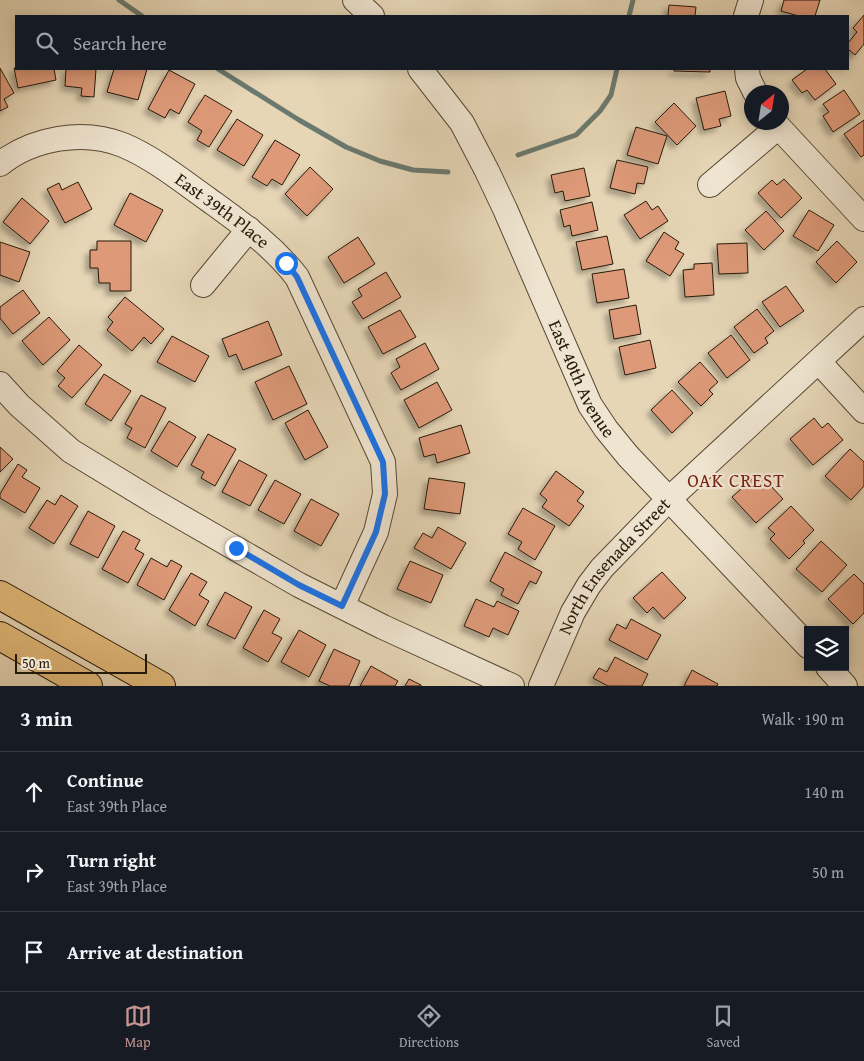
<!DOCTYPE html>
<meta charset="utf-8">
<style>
body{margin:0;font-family:"Gentium Book Plus",serif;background:#20242c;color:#f1f3f6}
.controls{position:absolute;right:15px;bottom:15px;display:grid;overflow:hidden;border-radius:0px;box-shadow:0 2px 12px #0003}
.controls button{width:45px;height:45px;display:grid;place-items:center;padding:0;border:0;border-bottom:1px solid #363941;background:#171b24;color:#f1f3f6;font:25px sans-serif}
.compass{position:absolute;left:744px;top:85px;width:45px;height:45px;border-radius:50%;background:#171b24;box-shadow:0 2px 12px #0003;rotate:30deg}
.scale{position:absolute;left:15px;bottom:12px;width:132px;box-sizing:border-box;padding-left:5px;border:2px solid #261a0a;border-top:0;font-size:14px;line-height:18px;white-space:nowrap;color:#261a0a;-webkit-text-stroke:4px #efe4d0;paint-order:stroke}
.stop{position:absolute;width:15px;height:15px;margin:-11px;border:4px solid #1a73e8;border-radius:50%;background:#fff}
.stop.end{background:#1a73e8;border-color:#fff;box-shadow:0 1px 5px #0008}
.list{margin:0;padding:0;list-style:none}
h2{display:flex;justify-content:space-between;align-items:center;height:65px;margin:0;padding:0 20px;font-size:21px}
h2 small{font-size:16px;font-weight:400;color:#9ea1a6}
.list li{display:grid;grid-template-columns:32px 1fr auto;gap:15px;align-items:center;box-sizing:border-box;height:80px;padding:0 20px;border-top:1px solid #363941}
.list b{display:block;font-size:19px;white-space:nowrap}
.list p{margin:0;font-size:16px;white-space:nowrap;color:#9ea1a6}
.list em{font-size:16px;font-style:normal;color:#9ea1a6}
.icon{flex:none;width:28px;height:28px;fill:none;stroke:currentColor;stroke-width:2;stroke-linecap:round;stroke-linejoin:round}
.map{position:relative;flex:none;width:864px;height:686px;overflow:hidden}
.search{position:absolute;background:#171b24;box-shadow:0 2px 12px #0003;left:15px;right:15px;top:15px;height:55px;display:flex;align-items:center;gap:12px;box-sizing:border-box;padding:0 18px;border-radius:0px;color:#9ea1a6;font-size:19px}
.sheet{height:305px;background:#171b24}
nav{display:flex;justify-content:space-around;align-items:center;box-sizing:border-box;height:70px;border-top:1px solid #363941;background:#171b24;font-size:14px;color:#9ea1a6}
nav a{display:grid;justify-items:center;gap:2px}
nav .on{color:#c59692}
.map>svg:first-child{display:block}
</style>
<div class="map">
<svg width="864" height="686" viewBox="0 0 864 686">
<defs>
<filter id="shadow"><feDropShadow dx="-4.5" dy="4.5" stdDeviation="2.5" flood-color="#0004"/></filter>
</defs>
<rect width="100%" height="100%" fill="#e6d6b6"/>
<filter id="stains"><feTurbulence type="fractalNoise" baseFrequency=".004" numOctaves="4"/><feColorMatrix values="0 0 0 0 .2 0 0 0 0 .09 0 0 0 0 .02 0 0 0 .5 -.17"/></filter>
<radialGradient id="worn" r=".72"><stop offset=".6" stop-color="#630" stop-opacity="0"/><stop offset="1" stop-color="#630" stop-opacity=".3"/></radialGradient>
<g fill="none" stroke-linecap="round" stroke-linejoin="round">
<g stroke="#6a796f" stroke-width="5">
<polyline points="119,0 142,16"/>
<polyline points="629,16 633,0"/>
<polyline points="218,69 299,120 346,147 380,161 413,170 448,172"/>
<polyline points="518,155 576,135 600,111 611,95 617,69"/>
</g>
</g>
<g fill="#dd9978" stroke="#261a0a" filter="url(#shadow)">
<polygon points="784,0 820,0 815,16 799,16 781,11"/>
<polygon points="669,5 696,7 695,16 668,16"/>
<polygon points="864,15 864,44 855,55 848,49 848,43 857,32 853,28"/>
<polygon points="0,68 14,93 4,99 8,107 0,111"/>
<polygon points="14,68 54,69 56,80 18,88"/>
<polygon points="66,69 96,69 94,97 81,96 82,88 65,86"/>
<polygon points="114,69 147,69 138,100 107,92"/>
<polygon points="674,69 710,69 710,72 674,71"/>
<polygon points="807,69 825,69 836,84 815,100 807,90 802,93 792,80"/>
<polygon points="169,70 195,84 179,114 170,109 165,118 148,109"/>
<polygon points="844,90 860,114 833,132 823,116 829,112 823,104"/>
<polygon points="725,91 731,116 719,119 721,126 704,130 696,98"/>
<polygon points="205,95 232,111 209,147 197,140 202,131 188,122"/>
<polygon points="674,103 696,126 677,145 655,122"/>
<polygon points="237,119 263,135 244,166 217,150"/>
<polygon points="864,120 864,155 861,157 844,134"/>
<polygon points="636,127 667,136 658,164 627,155"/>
<polygon points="275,140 300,155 282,185 272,179 267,186 252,177"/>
<polygon points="617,160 648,167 644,184 637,183 635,194 610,188"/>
<polygon points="310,167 333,189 307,216 285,194"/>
<polygon points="584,168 590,196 565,201 563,191 555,193 551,175"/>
<polygon points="784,179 802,198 781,218 758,193 772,180 777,185"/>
<polygon points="78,182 92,209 65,223 47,189 59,183 62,190"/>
<polygon points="130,193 163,210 146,242 114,225"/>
<polygon points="22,198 49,221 30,244 3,222"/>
<polygon points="646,201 652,210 658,206 668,221 640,239 624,215"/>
<polygon points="592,202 598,230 572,236 570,225 564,227 560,210"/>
<polygon points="809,210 834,225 818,251 793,236"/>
<polygon points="766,211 784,231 764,250 745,230"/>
<polygon points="664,232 679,242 675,249 684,254 670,276 646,261"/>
<polygon points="607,236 613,264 582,270 576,242"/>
<polygon points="358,237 375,264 344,283 328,257"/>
<polygon points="97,241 131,241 131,291 110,291 110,283 99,283 98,268 90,268 90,250 97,250"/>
<polygon points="837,241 857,262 836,283 816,262"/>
<polygon points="0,242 30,252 19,282 0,275"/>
<polygon points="747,243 748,273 719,274 717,244"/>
<polygon points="712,263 714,295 685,297 683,270 694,269 694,264"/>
<polygon points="624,269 629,298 597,303 592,274"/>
<polygon points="386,272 401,297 363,319 352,302 362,296 358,289"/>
<polygon points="786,286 804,311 780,327 762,302"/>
<polygon points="23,290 40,313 13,334 0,318 0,307"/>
<polygon points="125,297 164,329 151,344 144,337 132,351 107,330 113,322 108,317"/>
<polygon points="636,305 641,334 614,339 609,310"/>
<polygon points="757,309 774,331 765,338 768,343 754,353 734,327"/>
<polygon points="400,310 416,337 383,354 368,327"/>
<polygon points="49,317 70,340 43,365 22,341"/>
<polygon points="268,321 282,355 243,370 236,354 229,357 222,339"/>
<polygon points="731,335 750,360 727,378 708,353"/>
<polygon points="172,336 209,356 195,382 157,362"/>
<polygon points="650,340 656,368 625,375 619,347"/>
<polygon points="425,343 439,369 401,390 391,373 400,367 396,359"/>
<polygon points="79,345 102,365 72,398 58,386 65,378 57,371"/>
<polygon points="700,362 718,382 709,390 713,394 701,406 678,382"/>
<polygon points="289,366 307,404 273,420 255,382"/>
<polygon points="104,374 131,391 111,421 85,404"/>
<polygon points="437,382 452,410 419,428 404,400"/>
<polygon points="672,390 693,413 672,433 651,410"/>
<polygon points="141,395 166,408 145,448 127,438 132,428 125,424"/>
<polygon points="308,410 328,447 305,460 285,423"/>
<polygon points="814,418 822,428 828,423 843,440 813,465 790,439"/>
<polygon points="169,421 196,437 177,467 151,451"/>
<polygon points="461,425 470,453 437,463 435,454 424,457 419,438"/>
<polygon points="208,434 236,449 215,486 201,478 204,472 191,465"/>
<polygon points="0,447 13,459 0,472"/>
<polygon points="850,449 864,462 864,486 851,500 825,476"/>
<polygon points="239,460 267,475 250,506 222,492"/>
<polygon points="18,464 27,470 22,477 40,488 25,513 0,498 0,494"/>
<polygon points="556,471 584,492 577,501 584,506 569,526 542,507 547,500 540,494"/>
<polygon points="759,473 783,499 756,523 732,497"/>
<polygon points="429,478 465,483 460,514 424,509"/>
<polygon points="275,480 301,494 284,524 258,510"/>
<polygon points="61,495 78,506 54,544 29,528 47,500 55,505"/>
<polygon points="311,499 339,514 321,546 294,531"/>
<polygon points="791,506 814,530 803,541 805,543 789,559 770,539 775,534 768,528"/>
<polygon points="523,508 555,526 535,560 518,549 522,542 508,534"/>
<polygon points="88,511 115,526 98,558 70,544"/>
<polygon points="438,527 466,543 451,569 414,548 423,533 432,538"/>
<polygon points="123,531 140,540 135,549 144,554 128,583 102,569"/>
<polygon points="821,541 847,565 822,592 796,569"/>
<polygon points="505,552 542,572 536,584 530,581 518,604 501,595 504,589 490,581"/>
<polygon points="151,558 167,567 171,560 182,566 164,600 137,585"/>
<polygon points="410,561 443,575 431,603 397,589"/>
<polygon points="662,572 686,598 664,619 653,607 647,613 633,598"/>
<polygon points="191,573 207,582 199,595 209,601 195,626 169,610"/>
<polygon points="854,574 864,584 864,613 853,624 828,599"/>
<polygon points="225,592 252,607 235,639 207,625"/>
<polygon points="476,599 494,607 497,601 519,611 508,635 493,628 489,637 464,626"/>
<polygon points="264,610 280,619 272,633 282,638 268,662 243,648"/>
<polygon points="631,619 661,635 647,660 609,640 617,624 626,629"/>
<polygon points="299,630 326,645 309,677 281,662"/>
<polygon points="334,649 360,661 349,686 330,686 319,681"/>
<polygon points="615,657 648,674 642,686 608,686 593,678 599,668 607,672"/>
<polygon points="371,666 398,681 395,686 360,686"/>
<polygon points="692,670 718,684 717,686 684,686"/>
<polygon points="409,679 421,685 421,686 405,686"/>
</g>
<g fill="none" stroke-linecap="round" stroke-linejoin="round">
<defs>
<g id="minor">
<polyline points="355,0 372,16"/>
<polyline points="746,16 751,0"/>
<path id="s1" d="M420,69L462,123L487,171L505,209L590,405L606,429L628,456L808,646"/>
<polyline points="747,69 748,78 755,92"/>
<polyline points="774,122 864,219"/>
<path id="s2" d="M0,164C33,138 83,129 123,145C154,158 182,181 209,200C242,224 272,245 297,277L383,462L385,494L376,532L342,606"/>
<polyline points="710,185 778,127"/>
<polyline points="203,285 249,229"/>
<polyline points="819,362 864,411"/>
<polyline points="0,384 19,405 71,451 155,502 299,585 383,627 512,686"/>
<polyline points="828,667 845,686"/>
<path id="s3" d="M541,686L573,612L589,585L602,568L669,499L864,319"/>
</g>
<g id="major">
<polyline points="0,595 161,686"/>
<polyline points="0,636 88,686"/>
</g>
</defs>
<use href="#minor" stroke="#564935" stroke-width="26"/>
<use href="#major" stroke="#261a0a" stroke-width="30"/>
<use href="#minor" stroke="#efe4d0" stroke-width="24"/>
<use href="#major" stroke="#e3bb7b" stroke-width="28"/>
</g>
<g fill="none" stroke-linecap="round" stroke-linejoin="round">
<polyline stroke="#1a73e8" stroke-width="6" points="236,548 299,585 342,606 376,532 385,494 383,462 297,277 286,263"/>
</g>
<g text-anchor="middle" stroke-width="4.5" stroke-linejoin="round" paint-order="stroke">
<g font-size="18" fill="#261a0a" stroke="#efe4d0">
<text dy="6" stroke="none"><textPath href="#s2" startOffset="249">East 39th Place</textPath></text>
<text dy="6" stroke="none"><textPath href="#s1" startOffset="351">East 40th Avenue</textPath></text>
<text dy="6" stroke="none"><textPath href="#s3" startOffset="142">North Ensenada Street</textPath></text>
</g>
<g font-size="19" letter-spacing="1" fill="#7a1f14" stroke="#efe4d0">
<text x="736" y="487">OAK CREST</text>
</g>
</g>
<rect width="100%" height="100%" filter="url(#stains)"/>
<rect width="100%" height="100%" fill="url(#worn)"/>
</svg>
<div class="controls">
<button><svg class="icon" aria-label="layers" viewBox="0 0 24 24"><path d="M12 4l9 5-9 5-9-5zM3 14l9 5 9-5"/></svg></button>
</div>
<svg class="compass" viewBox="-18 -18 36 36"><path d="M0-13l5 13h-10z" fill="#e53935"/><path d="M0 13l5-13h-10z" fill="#9ea1a6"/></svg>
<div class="scale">50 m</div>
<div class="stop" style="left:286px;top:263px"></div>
<div class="stop end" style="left:236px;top:548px"></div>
<div class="search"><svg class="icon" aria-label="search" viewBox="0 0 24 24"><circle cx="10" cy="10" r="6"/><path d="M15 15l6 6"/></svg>Search here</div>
</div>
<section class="sheet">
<h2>3 min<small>Walk · 190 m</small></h2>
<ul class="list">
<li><svg class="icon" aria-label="ahead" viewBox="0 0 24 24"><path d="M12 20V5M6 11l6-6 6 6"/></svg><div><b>Continue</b><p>East 39th Place</p></div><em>140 m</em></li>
<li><svg class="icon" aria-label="right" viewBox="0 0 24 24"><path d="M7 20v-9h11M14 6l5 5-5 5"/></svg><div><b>Turn right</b><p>East 39th Place</p></div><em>50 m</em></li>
<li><svg class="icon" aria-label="arrive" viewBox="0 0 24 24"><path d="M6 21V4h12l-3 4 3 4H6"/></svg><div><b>Arrive at destination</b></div></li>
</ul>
</section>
<nav>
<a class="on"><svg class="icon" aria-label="map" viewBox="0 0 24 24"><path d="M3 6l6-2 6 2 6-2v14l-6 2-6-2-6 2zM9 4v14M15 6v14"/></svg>Map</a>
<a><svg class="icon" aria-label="directions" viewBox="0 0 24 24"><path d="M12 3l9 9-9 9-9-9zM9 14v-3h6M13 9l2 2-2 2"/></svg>Directions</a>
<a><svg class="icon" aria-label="saved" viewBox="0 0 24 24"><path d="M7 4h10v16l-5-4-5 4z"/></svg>Saved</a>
</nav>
